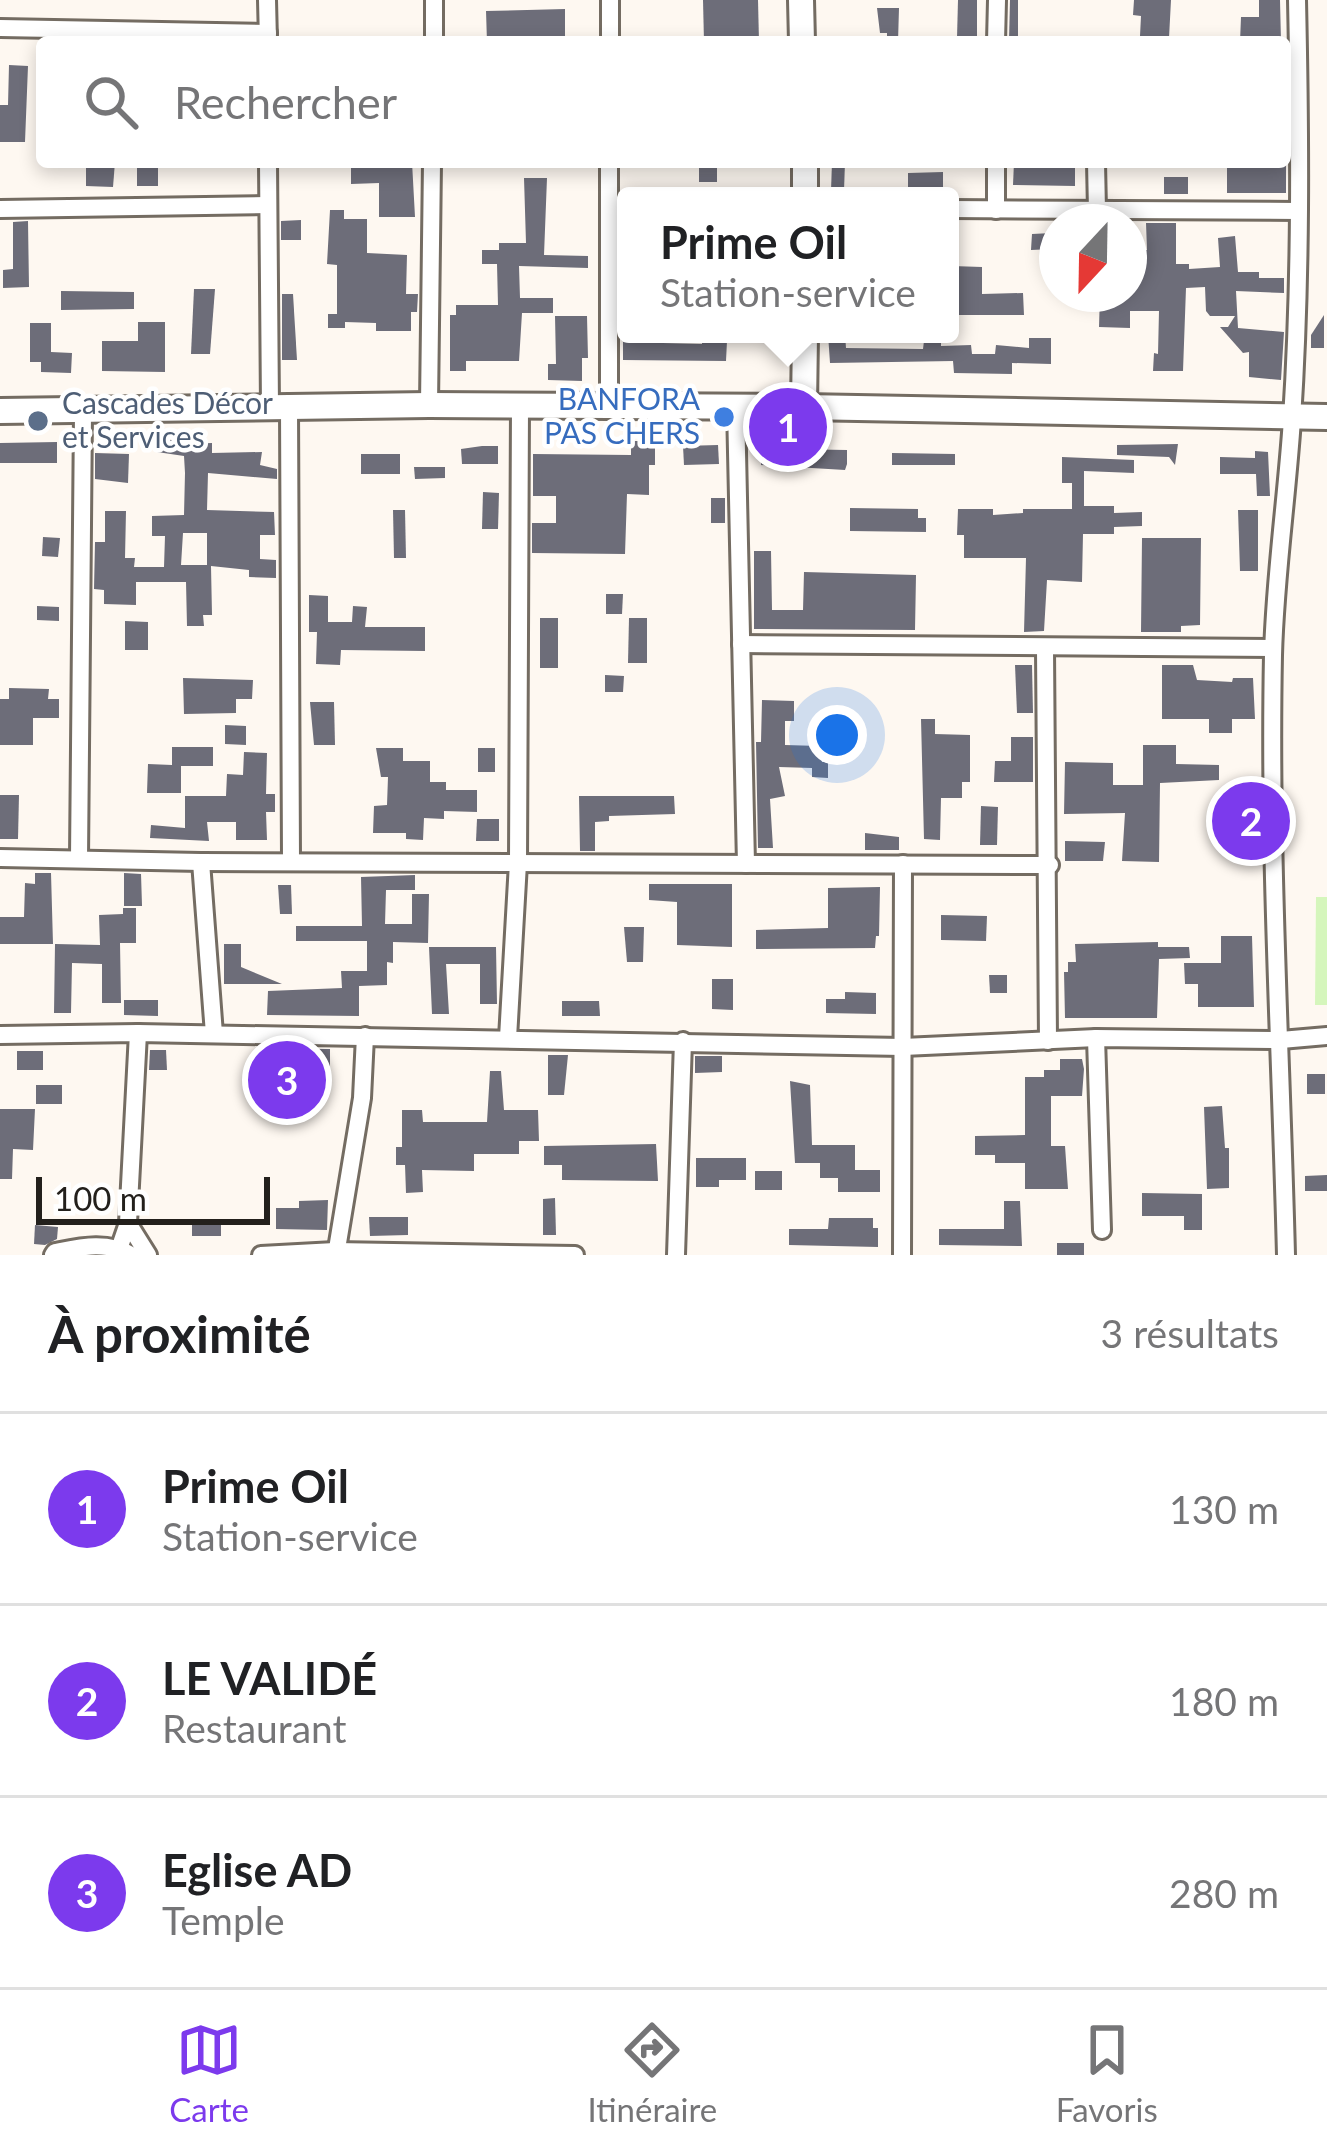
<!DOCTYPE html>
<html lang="fr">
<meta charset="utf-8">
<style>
body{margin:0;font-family:Lato,sans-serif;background:#f2f2f2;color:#202124}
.compass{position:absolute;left:1039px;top:204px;width:108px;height:108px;border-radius:50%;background:#fff;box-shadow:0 6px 18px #0003;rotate:202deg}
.scale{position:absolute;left:36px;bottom:30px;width:234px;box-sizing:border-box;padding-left:12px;border:6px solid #23201c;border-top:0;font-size:33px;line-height:42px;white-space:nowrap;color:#23201c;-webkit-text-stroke:9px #fff;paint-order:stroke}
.you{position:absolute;left:837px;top:735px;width:42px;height:42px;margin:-30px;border:9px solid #fff;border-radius:50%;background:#1a73e8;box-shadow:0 0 0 18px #1a73e833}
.badge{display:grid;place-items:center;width:78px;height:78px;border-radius:50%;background:#7c3aed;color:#fff;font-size:39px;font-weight:700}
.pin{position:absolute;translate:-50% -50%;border:6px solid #fff;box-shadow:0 3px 12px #0006}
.popup{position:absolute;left:617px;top:187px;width:342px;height:156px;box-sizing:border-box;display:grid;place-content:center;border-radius:12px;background:#fff;filter:drop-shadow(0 3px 9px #0005);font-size:39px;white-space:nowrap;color:#757577}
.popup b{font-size:45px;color:#202124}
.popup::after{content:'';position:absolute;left:50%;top:100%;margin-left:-24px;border:24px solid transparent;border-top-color:#fff}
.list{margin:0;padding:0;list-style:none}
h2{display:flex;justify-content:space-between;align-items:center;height:156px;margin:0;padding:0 48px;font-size:51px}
h2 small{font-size:39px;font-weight:400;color:#757577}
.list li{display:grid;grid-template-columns:78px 1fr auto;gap:36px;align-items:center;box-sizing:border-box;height:192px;padding:0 48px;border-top:3px solid #e0e0e0}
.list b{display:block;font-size:45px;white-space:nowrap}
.list p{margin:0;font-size:39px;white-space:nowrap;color:#757577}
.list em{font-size:39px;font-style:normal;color:#757577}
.icon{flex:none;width:66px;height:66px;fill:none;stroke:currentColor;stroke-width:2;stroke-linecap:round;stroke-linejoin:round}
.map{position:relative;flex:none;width:1327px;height:1255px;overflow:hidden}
.search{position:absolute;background:#fff;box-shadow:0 6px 18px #0003;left:36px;right:36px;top:36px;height:132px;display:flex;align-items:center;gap:30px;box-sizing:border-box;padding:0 42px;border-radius:12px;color:#757577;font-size:45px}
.sheet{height:732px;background:#fff}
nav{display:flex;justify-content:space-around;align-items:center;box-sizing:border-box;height:168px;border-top:3px solid #e0e0e0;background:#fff;font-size:33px;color:#757577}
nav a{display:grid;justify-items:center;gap:6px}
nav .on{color:#7c3aed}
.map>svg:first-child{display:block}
</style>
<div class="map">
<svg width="1327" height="1255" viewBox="0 0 1327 1255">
<rect width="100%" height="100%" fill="#fef8f1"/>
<polygon fill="#d5f6bc" points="1316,897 1327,897 1327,1005 1315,1005"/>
<g fill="#6d6d79" fill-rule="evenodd">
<polygon points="703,0 758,0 759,42 704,42"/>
<polygon points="958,0 977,0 977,38 957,38"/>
<polygon points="1010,0 1018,0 1018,41 1009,41"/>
<polygon points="1134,0 1171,0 1169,38 1140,36 1141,16 1133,15"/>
<polygon points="1259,0 1280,0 1281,42 1240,42 1241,17 1259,17"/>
<polygon points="877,8 899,8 898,42 887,42 887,33 880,33"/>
<polygon points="565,9 565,36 487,42 486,11"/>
<polygon points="9,65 28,66 25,142 0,142 0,105 8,105"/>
<polygon points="86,162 115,162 113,187 86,186"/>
<polygon points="351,162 412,162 415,217 379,217 379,183 351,184"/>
<rect x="699" y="162" width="18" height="20"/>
<polygon points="832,162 845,162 844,191 831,191"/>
<polygon points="1014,162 1075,162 1075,186 1013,185"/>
<rect x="1227" y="162" width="59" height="31"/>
<rect x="137" y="167" width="21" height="19"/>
<polygon points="943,172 943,191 908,191 908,173"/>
<rect x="1164" y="177" width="24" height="17"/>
<polygon points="524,178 547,178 544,255 588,256 588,268 519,266 520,298 553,298 553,313 522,313 519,361 466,361 466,371 450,371 450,315 456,315 456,305 498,305 497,264 482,264 482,250 499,250 499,243 526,243"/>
<polygon points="330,210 344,210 344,219 367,219 367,253 407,255 406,294 418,294 417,312 411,312 411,331 376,331 376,323 345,322 345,328 328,328 328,314 337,314 337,265 327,264"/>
<polygon points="301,220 301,240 281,240 281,221"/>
<polygon points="28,221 29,287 3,288 3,270 13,269 13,222"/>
<polygon points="1146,223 1176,223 1176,264 1189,264 1189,269 1220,267 1218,238 1235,236 1238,272 1259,272 1259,278 1284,278 1284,293 1236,291 1238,328 1284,332 1281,380 1249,377 1249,352 1243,353 1220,327 1228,327 1235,316 1210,316 1206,311 1205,287 1186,288 1183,371 1153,371 1154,353 1158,354 1159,311 1130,311 1130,328 1099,327 1100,294 1129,294 1129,251 1147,250"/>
<polygon points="1052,233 1053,249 1031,250 1032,234"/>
<polygon points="952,266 982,267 982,294 1023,293 1024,315 952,315"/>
<polygon points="194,289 215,289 210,354 191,354"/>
<polygon points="61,291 134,292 134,309 61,310"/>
<polygon points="282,294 293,294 297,360 282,360"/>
<polygon points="1324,315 1324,348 1311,348 1311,335"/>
<polygon points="555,316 587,316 588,358 582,358 582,381 548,380 548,364 556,364"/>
<polygon points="138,322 165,322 165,372 102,371 102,341 138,341"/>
<polygon points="30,323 51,323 51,352 72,353 71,373 41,372 41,362 30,362"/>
<polygon points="828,334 845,334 846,348 923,349 924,341 941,341 941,346 971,345 972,354 995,354 996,345 1029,348 1029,338 1051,338 1051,364 1012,363 1012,374 954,373 953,361 830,363"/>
<polygon points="702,340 727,341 726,361 623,360 623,342 702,344"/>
<path d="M164,439L179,441V444L212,443V453L262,452L260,465L277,469V479L208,473L207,510L274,512L275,535H260V559L276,560V578L249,577V570L211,566L212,615H203L204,626H187L186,582H136V605L104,604V590L94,589L95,542H105V511H126L125,558H135L134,567H164L165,536H152V516L184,515L185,473L184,456L157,452ZM183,533H207V565H181Z"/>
<polygon points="631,441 655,441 655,465 649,465 649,495 627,494 625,554 532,553 532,523 556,523 556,496 533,496 533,454 631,455"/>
<polygon points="57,442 57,463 0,463 0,443"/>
<polygon points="1178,444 1175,465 1169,457 1117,455 1117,445"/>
<polygon points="718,445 719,464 684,465 683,446"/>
<polygon points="482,446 498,446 498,464 462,464 461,449"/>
<polygon points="788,449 847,450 847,464 845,470 761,465 761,451"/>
<polygon points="1255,451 1268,452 1270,496 1257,496 1256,474 1220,474 1220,457 1255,458"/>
<polygon points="95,453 129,454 128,483 95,479"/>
<polygon points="892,453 955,454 955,465 892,465"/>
<rect x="361" y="454" width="39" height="20"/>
<polygon points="1062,457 1134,460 1134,473 1084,471 1084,506 1114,506 1114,513 1142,512 1142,526 1114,527 1114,534 1083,534 1082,582 1047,580 1044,631 1024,632 1026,558 964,558 964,535 957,535 958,509 993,509 993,515 1023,513 1023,509 1072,509 1072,483 1062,483"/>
<polygon points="414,467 445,467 445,478 415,479"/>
<polygon points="483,492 499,493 498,529 482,529"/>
<rect x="711" y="498" width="14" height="25"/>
<polygon points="850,508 918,509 918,518 926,518 926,532 850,531"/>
<polygon points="393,510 405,510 406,558 394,558"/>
<polygon points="1238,510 1258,510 1258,571 1240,571"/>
<polygon points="43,537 60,538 58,557 42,556"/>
<polygon points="1142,538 1201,538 1200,625 1181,626 1181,632 1141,632"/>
<polygon points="754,551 771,551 772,610 803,610 804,572 916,575 915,630 754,629"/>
<polygon points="606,594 623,594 622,614 606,614"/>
<polygon points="309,595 328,596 328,622 352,622 353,606 367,607 365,627 425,627 425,651 341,650 340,665 316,664 317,632 309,632"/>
<polygon points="37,606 59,607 59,621 37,620"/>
<rect x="540" y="618" width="18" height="50"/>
<polygon points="629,618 647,618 647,663 628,663"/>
<polygon points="125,621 148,622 148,650 125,650"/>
<polygon points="1015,665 1032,665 1033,713 1017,713"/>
<polygon points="1162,665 1193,665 1197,680 1232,682 1233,678 1253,678 1255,719 1232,719 1232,733 1209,733 1209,719 1162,719"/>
<polygon points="605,675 624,676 623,692 605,692"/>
<polygon points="183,678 253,680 252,699 236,699 236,713 184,714"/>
<polygon points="9,688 49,689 48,699 59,699 59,718 33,718 33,745 0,745 0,699 9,699"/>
<polygon points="762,700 794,701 794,721 785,721 785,745 819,746 822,762 828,762 828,778 812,777 812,768 779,767 785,796 770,799 773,848 758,848 756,742 761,742"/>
<polygon points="310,702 334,702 335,745 314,745"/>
<polygon points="921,719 935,719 935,734 970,735 970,782 962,782 962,798 941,798 940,840 924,839"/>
<polygon points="225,725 246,726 246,745 225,744"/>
<polygon points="1011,737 1033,737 1033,782 994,782 995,761 1011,761"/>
<polygon points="1143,745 1176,745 1176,764 1219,765 1219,780 1160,783 1159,862 1122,861 1125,813 1064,814 1065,762 1113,763 1113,785 1143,785"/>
<polygon points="172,747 213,747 213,766 181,766 181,793 147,793 148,764 172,765"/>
<polygon points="376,748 403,748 403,761 430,761 430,782 446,782 446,790 477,790 477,812 444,811 444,819 424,818 423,840 406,839 406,833 373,833 374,806 387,805 388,777 381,777"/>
<rect x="478" y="748" width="17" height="24"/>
<polygon points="244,752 267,753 266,794 275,794 275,812 266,812 267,840 236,840 236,822 207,822 209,841 150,838 151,825 185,828 185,796 226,796 227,774 243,775"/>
<polygon points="0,795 19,795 18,839 0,839"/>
<polygon points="579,796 674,796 675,814 609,816 609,821 595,822 595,851 580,851"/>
<polygon points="981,806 998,807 997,845 980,845"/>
<polygon points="477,819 499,819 499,841 476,841"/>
<polygon points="865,833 899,837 899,850 865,850"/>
<polygon points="1065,841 1105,842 1103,861 1065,861"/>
<polygon points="35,873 51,873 53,944 0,944 0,917 24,917 25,883 35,884"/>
<polygon points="124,873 141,874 142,906 124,906"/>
<polygon points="415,875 415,890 386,890 385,924 412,924 412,894 429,894 428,943 393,942 393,963 387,962 387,985 359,986 359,1016 267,1015 268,991 342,988 341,971 367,971 367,941 296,941 296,926 362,926 361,877"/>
<polygon points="649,884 732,884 732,947 677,945 677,902 649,900"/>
<polygon points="278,885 291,885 292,914 280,914"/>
<polygon points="880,887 879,936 876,936 875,948 756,949 756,930 828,928 828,888"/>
<polygon points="123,908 136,908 136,943 120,943 121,1003 102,1003 102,964 72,963 71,1013 54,1013 55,944 100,945 99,915 123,914"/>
<polygon points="941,915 987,916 986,941 941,940"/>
<polygon points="624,927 644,927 643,962 627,962"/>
<polygon points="1221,936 1252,936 1254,1007 1198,1007 1198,984 1185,984 1184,963 1221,963"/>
<polygon points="1158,942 1158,947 1189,947 1190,958 1159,959 1157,1018 1065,1018 1064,972 1068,972 1068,962 1076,962 1075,944"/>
<polygon points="224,944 241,944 241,967 282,984 224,984"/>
<polygon points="429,947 496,947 497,1004 480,1004 480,964 446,964 449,1014 432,1014"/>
<polygon points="989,975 1007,975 1007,993 990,993"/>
<polygon points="712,979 733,979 733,1010 712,1009"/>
<polygon points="845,992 876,993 876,1014 826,1013 826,999 845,999"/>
<polygon points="124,1000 158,1000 158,1016 124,1015"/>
<polygon points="562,1001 599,1001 600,1016 562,1016"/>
<rect x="306" y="1049" width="24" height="23"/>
<polygon points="150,1050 166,1050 167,1070 149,1070"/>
<rect x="17" y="1051" width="26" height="19"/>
<polygon points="548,1055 568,1055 564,1095 548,1095"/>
<polygon points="695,1056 722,1056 722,1072 695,1073"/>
<polygon points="1060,1059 1082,1059 1084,1069 1082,1096 1051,1096 1051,1146 1065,1146 1068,1189 1025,1189 1025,1163 995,1163 995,1155 975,1155 975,1136 1025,1135 1025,1077 1044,1077 1044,1070 1060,1070"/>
<polygon points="271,1065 303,1065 303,1089 252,1090 251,1071 271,1071"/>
<polygon points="490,1071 501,1071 504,1110 538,1110 539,1141 519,1141 519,1154 474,1154 474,1171 422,1170 423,1192 406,1193 405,1165 396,1165 396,1147 402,1147 402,1110 422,1110 423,1122 487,1122"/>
<rect x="1307" y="1074" width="18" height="20"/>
<polygon points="790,1081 810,1085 812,1145 855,1145 855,1170 880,1170 880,1192 838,1192 838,1178 820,1178 820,1163 795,1163"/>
<rect x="36" y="1085" width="26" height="19"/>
<polygon points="1222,1106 1225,1148 1229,1148 1229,1188 1207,1189 1204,1107"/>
<polygon points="0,1109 35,1109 33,1150 13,1149 12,1179 0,1179"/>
<polygon points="656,1144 658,1181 562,1180 562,1165 544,1165 544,1146"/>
<polygon points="696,1158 746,1158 746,1180 719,1180 719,1187 696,1187"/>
<rect x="755" y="1171" width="27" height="19"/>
<polygon points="1327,1175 1327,1191 1305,1191 1305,1176"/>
<polygon points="1142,1193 1202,1194 1202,1230 1184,1230 1184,1216 1142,1216"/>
<polygon points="555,1198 556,1235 543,1235 543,1199"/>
<polygon points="328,1200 327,1230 276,1229 276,1208 299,1208 299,1201"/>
<polygon points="1004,1201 1020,1201 1022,1246 939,1245 939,1229 1004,1229"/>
<polygon points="369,1217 408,1217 408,1235 370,1236"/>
<polygon points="829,1218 873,1218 873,1228 878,1228 878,1247 789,1245 789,1229 828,1229"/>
<polygon points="221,1222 221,1236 192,1236 192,1223"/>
<polygon points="35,1225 58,1227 57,1239 45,1245 34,1244"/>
<rect x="1057" y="1243" width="27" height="12"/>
</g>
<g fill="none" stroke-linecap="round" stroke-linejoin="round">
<defs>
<g id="street">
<polyline points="267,0 268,41"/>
<polyline points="0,28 268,33"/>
<polyline points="434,42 434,0"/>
<polyline points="610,42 610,0"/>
<polyline points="996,42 997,0"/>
<polyline points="268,162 270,408"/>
<polyline points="996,162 996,210"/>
<polyline points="1096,162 1097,211"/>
<polyline points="0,209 268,205"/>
<polyline points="950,209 1298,211"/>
<polyline points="429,405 432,162"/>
<polyline points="609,406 609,162"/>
<polyline points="736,406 746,864"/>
<polyline points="289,408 291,860"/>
<polyline points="741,644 1273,648"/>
<polyline points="1045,649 1048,1041"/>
<polyline points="0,858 201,862 1050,865"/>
<polyline points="79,859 83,413"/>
<polyline points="201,862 214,1034"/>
<polyline points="0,1035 138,1033 903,1047 1096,1038 1281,1040 1327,1036"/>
<polyline points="508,1038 518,863 520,406"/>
<polyline points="1096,1038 1102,1230"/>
<polyline points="128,1223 148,1255"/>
<path d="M53,1255L55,1252C81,1247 107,1241 131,1255"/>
<polyline points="117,1255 128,1223 138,1033"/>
<polyline points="261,1255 335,1251 575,1255"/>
<polyline points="336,1255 362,1098 365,1036"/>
<polyline points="676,1255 683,1041"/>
<polyline points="902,1255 903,864"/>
<path d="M1286,1255C1281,1055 1269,855 1273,655C1275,576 1287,497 1292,419C1301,280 1300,139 1297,0"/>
</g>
<g id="secondary">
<polyline points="801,0 802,42"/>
<polyline points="805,162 805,196"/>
<polyline points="804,407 805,334"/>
<polyline points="0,411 429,405 804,407 1327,417"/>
</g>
</defs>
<use href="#street" stroke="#746c62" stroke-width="22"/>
<use href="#secondary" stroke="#746c62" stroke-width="30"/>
<use href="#street" stroke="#fff" stroke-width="16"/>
<use href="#secondary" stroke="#fff" stroke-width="24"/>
</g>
<circle fill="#3f7fe0" stroke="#fff" stroke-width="4.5" cx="724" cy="417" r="12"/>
<circle fill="#5c6f8a" stroke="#fff" stroke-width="4.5" cx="38" cy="421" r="12"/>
<g text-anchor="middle" stroke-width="9" stroke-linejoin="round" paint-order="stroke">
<g font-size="30" fill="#366cbe" stroke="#fff" text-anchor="end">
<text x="700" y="410">BANFORA<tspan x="700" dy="34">PAS CHERS</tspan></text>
</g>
<g font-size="30" fill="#4e5e75" stroke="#fff" text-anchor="start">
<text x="62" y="414">Cascades Décor<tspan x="62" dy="34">et Services</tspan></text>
</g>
</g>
</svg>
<svg class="compass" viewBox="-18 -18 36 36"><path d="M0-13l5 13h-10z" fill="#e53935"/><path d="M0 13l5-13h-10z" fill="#757577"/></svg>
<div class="scale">100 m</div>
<div class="you"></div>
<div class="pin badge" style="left:788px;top:427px">1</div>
<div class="popup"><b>Prime Oil</b>Station-service</div>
<div class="pin badge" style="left:1251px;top:821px">2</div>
<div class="pin badge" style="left:287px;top:1080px">3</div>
<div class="search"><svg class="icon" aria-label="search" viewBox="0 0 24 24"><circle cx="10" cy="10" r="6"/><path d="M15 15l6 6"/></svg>Rechercher</div>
</div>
<section class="sheet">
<h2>À proximité<small>3 résultats</small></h2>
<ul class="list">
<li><span class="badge">1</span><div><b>Prime Oil</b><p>Station-service</p></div><em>130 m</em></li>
<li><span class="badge">2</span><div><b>LE VALIDÉ</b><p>Restaurant</p></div><em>180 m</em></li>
<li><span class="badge">3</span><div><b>Eglise AD</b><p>Temple</p></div><em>280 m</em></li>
</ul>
</section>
<nav>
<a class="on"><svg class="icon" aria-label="map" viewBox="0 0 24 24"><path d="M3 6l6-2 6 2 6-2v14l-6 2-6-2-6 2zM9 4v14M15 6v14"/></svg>Carte</a>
<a><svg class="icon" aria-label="directions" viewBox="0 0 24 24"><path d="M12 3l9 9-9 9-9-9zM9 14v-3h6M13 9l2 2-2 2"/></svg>Itinéraire</a>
<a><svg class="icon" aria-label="saved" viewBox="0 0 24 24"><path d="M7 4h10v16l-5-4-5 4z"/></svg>Favoris</a>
</nav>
